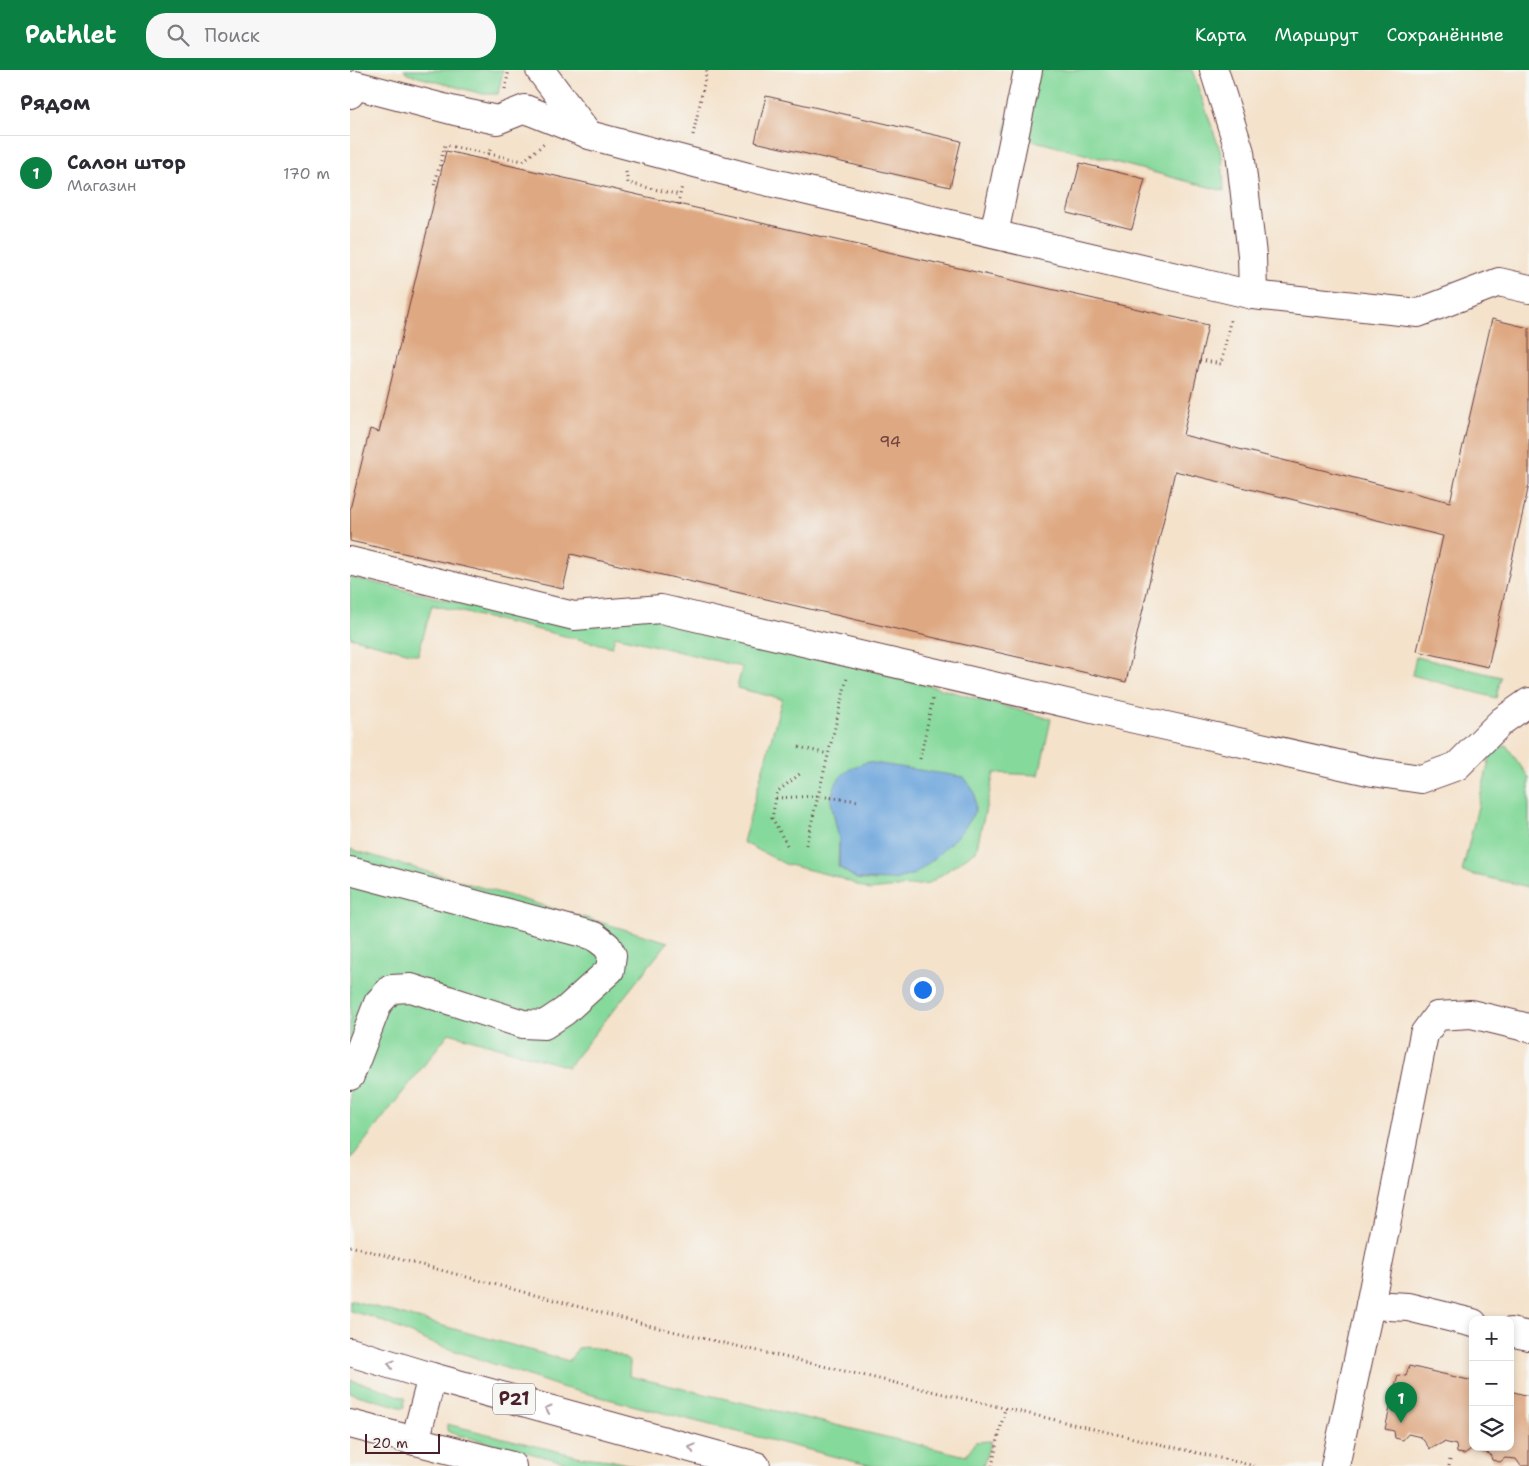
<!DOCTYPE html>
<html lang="ru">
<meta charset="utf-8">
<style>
body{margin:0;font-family:"Shantell Sans",sans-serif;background:#f7f7f7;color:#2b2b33}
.controls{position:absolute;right:15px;bottom:15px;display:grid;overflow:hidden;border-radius:10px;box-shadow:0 2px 8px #0003}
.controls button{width:45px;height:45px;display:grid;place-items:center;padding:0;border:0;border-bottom:1px solid #e1e1e2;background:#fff;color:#2b2b33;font:25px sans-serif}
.scale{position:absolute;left:15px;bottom:12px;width:75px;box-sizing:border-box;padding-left:5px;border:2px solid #4a1f2b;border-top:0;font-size:14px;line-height:18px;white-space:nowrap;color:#4a1f2b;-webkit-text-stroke:4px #f6f6f2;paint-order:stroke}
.you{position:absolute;left:572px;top:919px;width:18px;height:18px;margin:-12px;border:4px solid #fff;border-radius:50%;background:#1a73e8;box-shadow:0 0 0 8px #1a73e833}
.badge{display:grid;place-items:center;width:32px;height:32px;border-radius:50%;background:#0b8043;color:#fff;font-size:16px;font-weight:700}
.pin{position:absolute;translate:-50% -41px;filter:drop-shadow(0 1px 2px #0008)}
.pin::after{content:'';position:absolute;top:26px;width:18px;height:15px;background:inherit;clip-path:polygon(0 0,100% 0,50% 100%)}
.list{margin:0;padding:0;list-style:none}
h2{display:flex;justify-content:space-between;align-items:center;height:65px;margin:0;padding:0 20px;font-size:21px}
h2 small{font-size:16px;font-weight:400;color:#7c7c81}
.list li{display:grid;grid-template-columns:32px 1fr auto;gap:15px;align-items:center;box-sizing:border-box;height:75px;padding:0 20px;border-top:1px solid #e1e1e2}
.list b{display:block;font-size:19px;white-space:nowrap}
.list p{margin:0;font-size:16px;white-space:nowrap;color:#7c7c81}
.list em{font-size:16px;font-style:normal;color:#7c7c81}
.icon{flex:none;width:28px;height:28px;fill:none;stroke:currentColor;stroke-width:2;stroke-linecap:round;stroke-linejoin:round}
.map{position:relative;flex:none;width:1179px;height:1396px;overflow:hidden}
header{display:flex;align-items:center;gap:30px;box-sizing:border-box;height:70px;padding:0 25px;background:#0b8043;color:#fff}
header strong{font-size:24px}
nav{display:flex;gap:28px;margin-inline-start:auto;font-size:18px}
.search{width:350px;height:45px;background:#f7f7f7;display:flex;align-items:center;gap:12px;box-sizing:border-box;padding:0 18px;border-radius:20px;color:#7c7c81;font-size:19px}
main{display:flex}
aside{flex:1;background:#fff}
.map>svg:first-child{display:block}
</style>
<header>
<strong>Pathlet</strong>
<div class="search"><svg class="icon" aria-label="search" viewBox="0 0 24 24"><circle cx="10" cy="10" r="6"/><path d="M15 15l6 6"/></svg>Поиск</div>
<nav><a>Карта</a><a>Маршрут</a><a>Сохранённые</a></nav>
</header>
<main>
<aside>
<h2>Рядом<small></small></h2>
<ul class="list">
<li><span class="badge">1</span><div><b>Салон штор</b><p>Магазин</p></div><em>170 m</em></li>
</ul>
</aside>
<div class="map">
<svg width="1179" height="1396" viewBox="0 0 1179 1396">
<rect width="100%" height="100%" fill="#f6f6f2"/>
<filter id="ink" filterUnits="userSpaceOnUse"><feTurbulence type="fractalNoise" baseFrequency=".02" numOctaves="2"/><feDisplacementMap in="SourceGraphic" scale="10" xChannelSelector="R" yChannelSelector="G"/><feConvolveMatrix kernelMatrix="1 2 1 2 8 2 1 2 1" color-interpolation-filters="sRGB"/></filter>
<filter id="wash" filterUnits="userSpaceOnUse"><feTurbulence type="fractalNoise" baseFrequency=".0096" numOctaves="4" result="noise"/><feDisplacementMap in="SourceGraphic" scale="20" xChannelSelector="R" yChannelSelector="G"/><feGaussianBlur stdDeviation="1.12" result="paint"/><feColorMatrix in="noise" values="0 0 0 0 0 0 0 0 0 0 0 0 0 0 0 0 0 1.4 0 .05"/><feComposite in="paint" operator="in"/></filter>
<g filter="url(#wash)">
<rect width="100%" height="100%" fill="#f4e2cb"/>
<g fill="#85d99b" stroke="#687c63" fill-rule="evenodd">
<polygon points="54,0 153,0 148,24 133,24 57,4"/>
<polygon points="669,0 842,0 872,86 874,121 655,63"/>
<path d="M0,507L114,534L116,527L311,546L435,576L701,649L689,705L644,703L626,781L578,814L519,820L488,807L435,794L393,772L432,629L387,618L392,597L265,566L262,577L82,535L68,585L0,567ZM481,726L526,811L507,809L488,797L489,770L481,731Z"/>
<polygon points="1066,587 1151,607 1146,628 1062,605"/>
<polygon points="1156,675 1179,708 1179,817 1112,802 1141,683"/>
<polygon points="0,779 318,872 218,997 99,963 0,1090"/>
<path d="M0,1230L219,1291L228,1278C244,1275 267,1282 280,1292L279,1306L616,1386L625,1372L641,1371L633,1396H522L211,1317L82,1273L22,1247L0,1241Z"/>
<polygon points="0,1310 26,1317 55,1328 54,1338 0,1323"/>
<polygon points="97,1354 231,1387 260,1390 284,1396 231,1396 104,1364 97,1360"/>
</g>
<path fill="#6ca5dc" stroke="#5b6284" d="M517,692L614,707L625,723V741L614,759L586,787L565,804L543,810L507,809L489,797V770L481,731C484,708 495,699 517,692Z"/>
<g id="blocks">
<g fill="#dea882">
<polygon points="416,26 611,71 600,117 405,72"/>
<polygon points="96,81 858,255 833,365 1100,432 1142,249 1179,258 1179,415 1138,597 1067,581 1093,466 825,401 776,612 221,484 213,519 0,471 0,439 20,359 29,362"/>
<polygon points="730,93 795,109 782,159 717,143"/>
<polygon points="1059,1296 1123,1311 1123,1377 1160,1377 1160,1321 1179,1326 1179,1396 1171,1396 1166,1389 1155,1388 1150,1392 1142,1390 1140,1384 1121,1379 1114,1384 1107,1383 1106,1375 1094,1372 1080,1379 1071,1367 1058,1364 1053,1370 1045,1368 1044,1361 1035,1359 1048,1305 1056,1306"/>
</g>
</g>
</g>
<g filter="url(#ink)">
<use href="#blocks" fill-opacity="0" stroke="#643c43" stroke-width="1"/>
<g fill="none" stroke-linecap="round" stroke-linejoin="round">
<defs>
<g id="minor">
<polyline points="190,0 239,65 398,107 903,225 1068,243 1149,212 1179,219"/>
<polyline points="864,0 890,82 902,185 903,225"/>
<polyline points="0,24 5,15 105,41 147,50 175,39 238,64"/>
<polyline points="644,164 678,0"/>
<polyline points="0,491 224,546 311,539 785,649 1023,702 1071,709 1107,696 1152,651 1179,632"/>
<polyline points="0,801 244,866 257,876 262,885 260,900 215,941 194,955 173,954 61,918 41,919 28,933 0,1006"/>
<polyline points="1020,1235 1058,1237 1123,1253"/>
<polyline points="1160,1262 1179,1266"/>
<polyline points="985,1396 1020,1235 1074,964 1087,946 1121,944 1179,958"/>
</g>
<g id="major">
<polyline points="0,1282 82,1307 406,1396"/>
<polyline points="0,1354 162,1396"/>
<polyline points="65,1371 82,1307"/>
</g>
</defs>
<use href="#minor" stroke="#643c43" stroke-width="30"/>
<use href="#major" stroke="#643c43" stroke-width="30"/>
<g stroke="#643c43" stroke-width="3" stroke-dasharray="1 4" stroke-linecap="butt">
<polyline points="155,19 159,0"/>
<polyline points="343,65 357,0"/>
<polyline points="139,84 173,91 194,74"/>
<polyline points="276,102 278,113 330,125"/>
<polyline points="88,117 84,116 95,75 139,84 141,76"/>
<polyline points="328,134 332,116"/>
<polyline points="850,290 871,294 881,247"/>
<polyline points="449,677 478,684"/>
<polyline points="570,689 583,628"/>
<polyline points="426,728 468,726 509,731"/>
<polyline points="437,775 422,748 427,722 451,703"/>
<polyline points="456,775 497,608"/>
<polyline points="0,1176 309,1258 904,1396"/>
<polyline points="642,1396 655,1338"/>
<polyline points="1099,1396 1100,1390"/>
</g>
<use href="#minor" stroke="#fff" stroke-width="28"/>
<use href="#major" stroke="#fff" stroke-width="28"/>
</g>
<defs><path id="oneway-chevron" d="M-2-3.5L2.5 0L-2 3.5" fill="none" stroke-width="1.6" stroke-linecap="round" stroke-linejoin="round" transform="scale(1.25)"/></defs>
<g stroke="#ae9aa0">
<use href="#oneway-chevron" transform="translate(41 1294) rotate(-163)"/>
<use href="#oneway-chevron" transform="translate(198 1339) rotate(-164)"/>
<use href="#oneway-chevron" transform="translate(342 1378) rotate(-165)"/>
</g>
</g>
<g text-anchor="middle" stroke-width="4.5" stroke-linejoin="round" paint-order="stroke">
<g font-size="16" fill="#6f4141">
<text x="540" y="377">94</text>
</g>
<rect fill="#f6f6f2" stroke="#7e6067" stroke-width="1" x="143" y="1313.5" width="42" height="31" rx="4"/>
<g font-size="18" font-weight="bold" fill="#4a1f2b">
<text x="164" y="1335">Р21</text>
</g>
</g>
</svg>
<div class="controls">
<button>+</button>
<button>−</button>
<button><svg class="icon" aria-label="layers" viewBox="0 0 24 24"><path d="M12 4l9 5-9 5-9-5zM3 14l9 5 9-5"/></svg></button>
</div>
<div class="scale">20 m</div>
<div class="you"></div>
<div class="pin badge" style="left:1051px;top:1353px">1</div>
</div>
</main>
